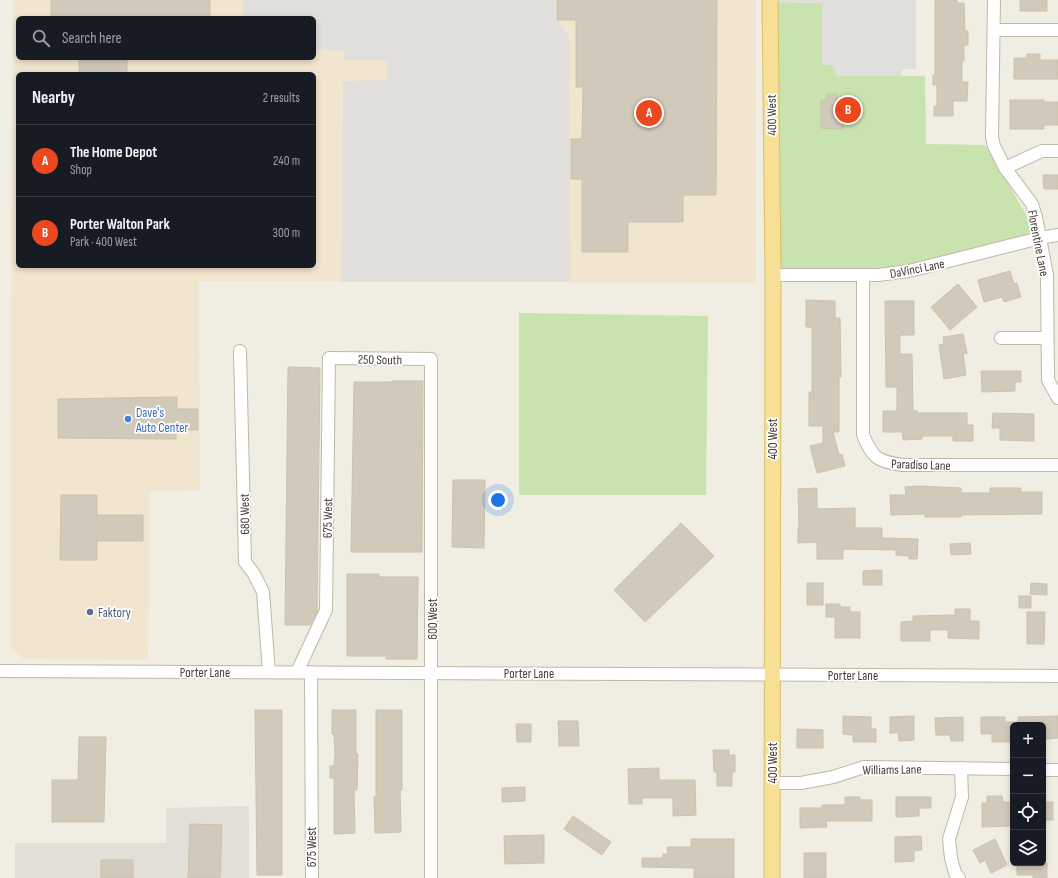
<!DOCTYPE html>
<meta charset="utf-8">
<style>
body{margin:0;font-family:"Sofia Sans Condensed",sans-serif;background:#20242c;color:#f1f3f6}
.controls{position:absolute;right:12px;bottom:12px;display:grid;overflow:hidden;border-radius:6px;box-shadow:0 2px 6px #0003}
.controls button{width:36px;height:36px;display:grid;place-items:center;padding:0;border:0;border-bottom:1px solid #363941;background:#171b24;color:#f1f3f6;font:20px sans-serif}
.you{position:absolute;left:498px;top:500px;width:14px;height:14px;margin:-10px;border:3px solid #fff;border-radius:50%;background:#1a73e8;box-shadow:0 0 0 6px #1a73e833}
.badge{display:grid;place-items:center;width:26px;height:26px;border-radius:50%;background:#eb481f;color:#fff;font-size:13px;font-weight:700}
.pin{position:absolute;translate:-50% -50%;border:2px solid #fff;box-shadow:0 1px 4px #0006}
.list{margin:0;padding:0;list-style:none}
h2{display:flex;justify-content:space-between;align-items:center;height:52px;margin:0;padding:0 16px;font-size:17px}
h2 small{font-size:13px;font-weight:400;color:#9ea1a6}
.list li{display:grid;grid-template-columns:26px 1fr auto;gap:12px;align-items:center;box-sizing:border-box;height:72px;padding:0 16px;border-top:1px solid #363941}
.list b{display:block;font-size:15px;white-space:nowrap}
.list p{margin:0;font-size:13px;white-space:nowrap;color:#9ea1a6}
.list em{font-size:13px;font-style:normal;color:#9ea1a6}
.icon{flex:none;width:22px;height:22px;fill:none;stroke:currentColor;stroke-width:2;stroke-linecap:round;stroke-linejoin:round}
.map{position:relative;flex:none;width:1058px;height:878px;overflow:hidden}
.search{position:absolute;background:#171b24;box-shadow:0 2px 6px #0003;left:16px;top:16px;width:300px;height:44px;display:flex;align-items:center;gap:10px;box-sizing:border-box;padding:0 14px;border-radius:6px;color:#9ea1a6;font-size:15px}
.panel{position:absolute;background:#171b24;box-shadow:0 2px 6px #0003;left:16px;top:72px;width:300px;height:196px;border-radius:6px}
.map>svg:first-child{display:block}
</style>
<div class="map">
<svg width="1058" height="878" viewBox="0 0 1058 878">
<rect width="100%" height="100%" fill="#f0ede3"/>
<path fill="#f2e5cf" fill-rule="evenodd" d="M14,0H756V283L199,281L200,490L150,491L148,660L24,659L10,647L11,335ZM18,18H314V58H18ZM18,74H314V266H18Z"/>
<polygon fill="#e2ded8" points="249,806 249,878 15,878 15,843 166,843 166,808"/>
<g fill="#c8e3ae">
<polygon points="770,2 822,3 822,65 831,65 834,67 836,75 925,76 926,144 985,145 1040,238 924,268 773,275"/>
<polygon points="519,313 708,316 706,495 519,495"/>
</g>
<g fill="#e1dfdb">
<polygon points="243,0 555,0 555,19 569,35 570,282 342,282 343,81 387,80 387,60 345,60 344,51 314,49 314,18 243,18"/>
<polygon points="770,0 916,0 916,69 902,69 901,76 836,76 834,67 831,65 822,65 822,3 770,2"/>
</g>
<g fill="#d1c9b9" stroke="#cbc1ad">
<rect x="51" y="0" width="159" height="18"/>
<polygon points="557,0 717,0 716,195 683,195 683,222 628,222 628,252 582,252 582,179 571,179 571,139 582,139 583,87 576,87 576,20 557,20"/>
<polygon points="935,0 957,0 957,3 964,3 965,31 968,31 968,45 964,45 964,61 962,61 962,82 968,82 967,101 953,101 953,116 934,116 934,106 937,106 937,85 933,85 933,75 935,75"/>
<rect x="1020" y="0" width="27" height="11"/>
<polygon points="1027,54 1040,54 1040,60 1058,60 1058,79 1014,79 1014,58 1027,58"/>
<polygon points="79,58 127,59 127,74 79,74"/>
<polygon points="827,94 837,94 837,100 844,100 843,129 821,128 821,100 827,100"/>
<polygon points="1010,100 1044,100 1044,102 1058,102 1058,125 1044,125 1044,129 1010,129"/>
<polygon points="1043,175 1058,175 1058,189 1044,189"/>
<polygon points="1010,271 1014,284 1017,283 1021,297 1004,302 1002,297 984,302 978,280"/>
<polygon points="958,284 977,307 950,330 931,307"/>
<polygon points="806,300 835,301 835,318 840,318 841,377 839,377 839,432 833,432 839,455 842,454 845,466 817,473 810,446 823,443 823,426 809,426 809,392 812,392 812,327 806,327"/>
<polygon points="885,301 914,301 914,335 900,335 900,354 912,354 913,411 917,411 917,413 967,413 967,425 973,425 973,441 953,441 953,436 922,436 922,439 903,440 902,432 883,432 883,411 897,411 897,387 886,387"/>
<polygon points="963,334 967,353 963,354 966,375 944,379 939,345 944,344 943,337"/>
<polygon points="288,367 320,368 317,612 310,625 285,625"/>
<polygon points="981,371 1021,371 1021,382 1015,382 1015,391 982,392"/>
<polygon points="392,381 423,381 422,552 351,552 354,382 392,382"/>
<polygon points="177,397 177,409 198,409 198,430 176,430 176,439 58,438 58,399"/>
<polygon points="993,413 1034,414 1034,441 1000,440 1000,428 992,428"/>
<polygon points="453,480 485,480 484,548 452,547"/>
<polygon points="918,486 961,488 961,493 990,493 990,488 1021,488 1021,492 1042,492 1042,514 961,515 961,517 925,517 925,514 891,515 890,495 906,495 905,487"/>
<polygon points="817,488 817,509 855,508 855,528 882,528 882,538 918,539 917,559 909,559 909,556 896,555 896,550 843,549 843,559 817,559 817,542 798,543 798,528 799,528 798,489"/>
<polygon points="61,495 97,495 97,515 143,515 143,541 97,541 97,560 60,560"/>
<polygon points="681,523 714,556 645,622 614,590"/>
<polygon points="970,543 971,554 951,555 950,544"/>
<polygon points="882,570 882,585 863,585 863,571"/>
<polygon points="347,574 379,574 379,577 418,577 417,659 386,659 386,656 347,656"/>
<rect x="807" y="583" width="16" height="22"/>
<polygon points="1031,583 1047,584 1047,595 1030,594"/>
<rect x="1019" y="596" width="12" height="12"/>
<polygon points="826,604 840,604 840,607 850,607 850,612 860,612 860,638 835,638 835,617 826,617"/>
<polygon points="955,609 970,609 970,621 979,621 979,639 948,638 948,630 930,630 930,641 901,641 901,622 913,621 913,616 955,615"/>
<polygon points="1027,612 1045,612 1044,644 1027,644"/>
<polygon points="255,710 282,710 282,875 257,875"/>
<polygon points="332,710 356,710 356,754 358,754 357,790 354,790 355,833 334,834 334,778 330,778 330,766 334,766 335,753 334,734 332,734"/>
<polygon points="376,710 402,710 402,790 400,790 401,832 375,833 374,797 376,797"/>
<polygon points="843,716 871,717 871,729 876,729 876,742 853,742 853,735 843,734"/>
<polygon points="914,716 914,740 899,741 898,733 890,733 890,717"/>
<polygon points="1058,716 1058,738 1046,739 1046,736 1043,736 1043,725 1018,725 1018,717"/>
<polygon points="963,717 963,741 951,741 950,735 936,735 935,718"/>
<polygon points="981,717 1005,717 1005,722 1013,722 1013,742 992,742 992,734 981,734"/>
<polygon points="558,721 578,721 579,746 559,746"/>
<polygon points="516,724 531,724 531,742 517,742"/>
<polygon points="797,729 823,730 823,748 797,748"/>
<polygon points="79,737 106,737 104,822 52,822 52,780 78,780"/>
<polygon points="713,750 729,750 729,755 735,755 735,772 732,772 732,786 717,786 717,772 714,772"/>
<polygon points="659,768 659,780 695,780 696,815 673,816 673,798 642,798 642,804 629,804 628,769"/>
<polygon points="525,787 525,801 502,802 502,788"/>
<polygon points="987,796 1002,796 1003,802 1009,802 1009,826 982,827 982,803 987,803"/>
<polygon points="845,797 860,797 860,800 872,800 872,821 826,821 827,827 800,828 800,808 822,808 822,805 845,805"/>
<polygon points="896,797 931,797 931,808 919,808 919,816 896,817"/>
<rect x="1043" y="802" width="10" height="18"/>
<polygon points="573,816 611,842 602,855 564,829"/>
<polygon points="190,824 222,825 220,878 188,878"/>
<polygon points="544,835 544,863 505,864 504,836"/>
<polygon points="921,836 922,850 914,851 914,861 895,862 895,837"/>
<polygon points="691,839 734,839 734,878 694,878 694,868 642,867 642,858 663,858 663,854 668,854 667,847 691,847"/>
<polygon points="995,839 1007,865 991,873 985,860 980,863 973,850"/>
<rect x="804" y="853" width="22" height="25"/>
<rect x="101" y="860" width="32" height="18"/>
<polygon points="1017,863 1047,863 1047,878 1033,878 1033,875 1017,875"/>
</g>
<g fill="none" stroke-linecap="round" stroke-linejoin="round">
<defs>
<g id="minor">
<polyline points="994,0 992,137 994,146 1005,168 1032,204 1036,217 1047,275 1048,380 1058,398"/>
<polyline points="994,30 1058,30"/>
<polyline points="1005,168 1042,151 1058,151"/>
<polyline points="773,275 878,275 909,271 1040,238 1058,235"/>
<path d="M863,275V435C873,458 876,461 902,465H1058"/>
<polyline points="1001,338 1047,338"/>
<polyline points="240,351 245,562 254,574 263,592 269,672"/>
<polyline points="0,671 1058,676"/>
<polyline points="297,672 326,610 329,358 431,359 431,878"/>
<polyline points="311,672 312,878"/>
<polyline points="1043,770 1058,770"/>
<polyline points="772,783 801,783 833,777 864,767 1013,769"/>
<polyline points="959,878 955,873 951,858 949,839 962,797 961,768"/>
</g>
<polyline id="major" points="770,0 773,275 772,878"/>
</defs>
<use href="#minor" stroke="#beb8a9" stroke-width="14"/>
<use href="#major" stroke="#dbbe67" stroke-width="17"/>
<use href="#minor" stroke="#fff" stroke-width="12"/>
<use href="#major" stroke="#f7e095" stroke-width="15"/>
</g>
<circle fill="#3f7fe0" stroke="#fff" stroke-width="1.5" cx="128" cy="419" r="4"/>
<circle fill="#5c6f8a" stroke="#fff" stroke-width="1.5" cx="90" cy="612" r="4"/>
<g text-anchor="middle" stroke-width="3.5" stroke-linejoin="round" paint-order="stroke">
<g font-size="13" fill="#423d34" stroke="#fff">
<text transform="translate(771 115) rotate(-91)" y="5">400 West</text>
<text transform="translate(1039 243) rotate(79)" y="5">Florentine Lane</text>
<text transform="translate(917 268) rotate(-11)" y="5">DaVinci Lane</text>
<text transform="translate(380 359) rotate(1)" y="5">250 South</text>
<text transform="translate(772 439) rotate(-90)" y="5">400 West</text>
<text transform="translate(921 464) rotate(2)" y="5">Paradiso Lane</text>
<text transform="translate(244 514) rotate(-91)" y="5">680 West</text>
<text transform="translate(327 518) rotate(-89)" y="5">675 West</text>
<text transform="translate(432 619) rotate(-90)" y="5">600 West</text>
<text x="205" y="677">Porter Lane</text>
<text x="529" y="678">Porter Lane</text>
<text x="853" y="680">Porter Lane</text>
<text transform="translate(772 763) rotate(-90)" y="5">400 West</text>
<text transform="translate(892 769) rotate(-1)" y="5">Williams Lane</text>
<text transform="translate(311 847) rotate(-90)" y="5">675 West</text>
</g>
<g font-size="13" fill="#366cbe" stroke="#fff" text-anchor="start">
<text x="136" y="417">Dave's<tspan x="136" dy="15">Auto Center</tspan></text>
</g>
<g font-size="13" fill="#4e5e75" stroke="#fff" text-anchor="start">
<text x="98" y="617">Faktory</text>
</g>
</g>
</svg>
<div class="controls">
<button>+</button>
<button>−</button>
<button><svg class="icon" aria-label="locate" viewBox="0 0 24 24"><circle cx="12" cy="12" r="6"/><path d="M12 2v4M12 18v4M2 12h4M18 12h4"/></svg></button>
<button><svg class="icon" aria-label="layers" viewBox="0 0 24 24"><path d="M12 4l9 5-9 5-9-5zM3 14l9 5 9-5"/></svg></button>
</div>
<div class="you"></div>
<div class="pin badge" style="left:649px;top:113px">A</div>
<div class="pin badge" style="left:848px;top:110px">B</div>
<div class="search"><svg class="icon" aria-label="search" viewBox="0 0 24 24"><circle cx="10" cy="10" r="6"/><path d="M15 15l6 6"/></svg>Search here</div>
<section class="panel">
<h2>Nearby<small>2 results</small></h2>
<ul class="list">
<li><span class="badge">A</span><div><b>The Home Depot</b><p>Shop</p></div><em>240 m</em></li>
<li><span class="badge">B</span><div><b>Porter Walton Park</b><p>Park · 400 West</p></div><em>300 m</em></li>
</ul>
</section>
</div>
